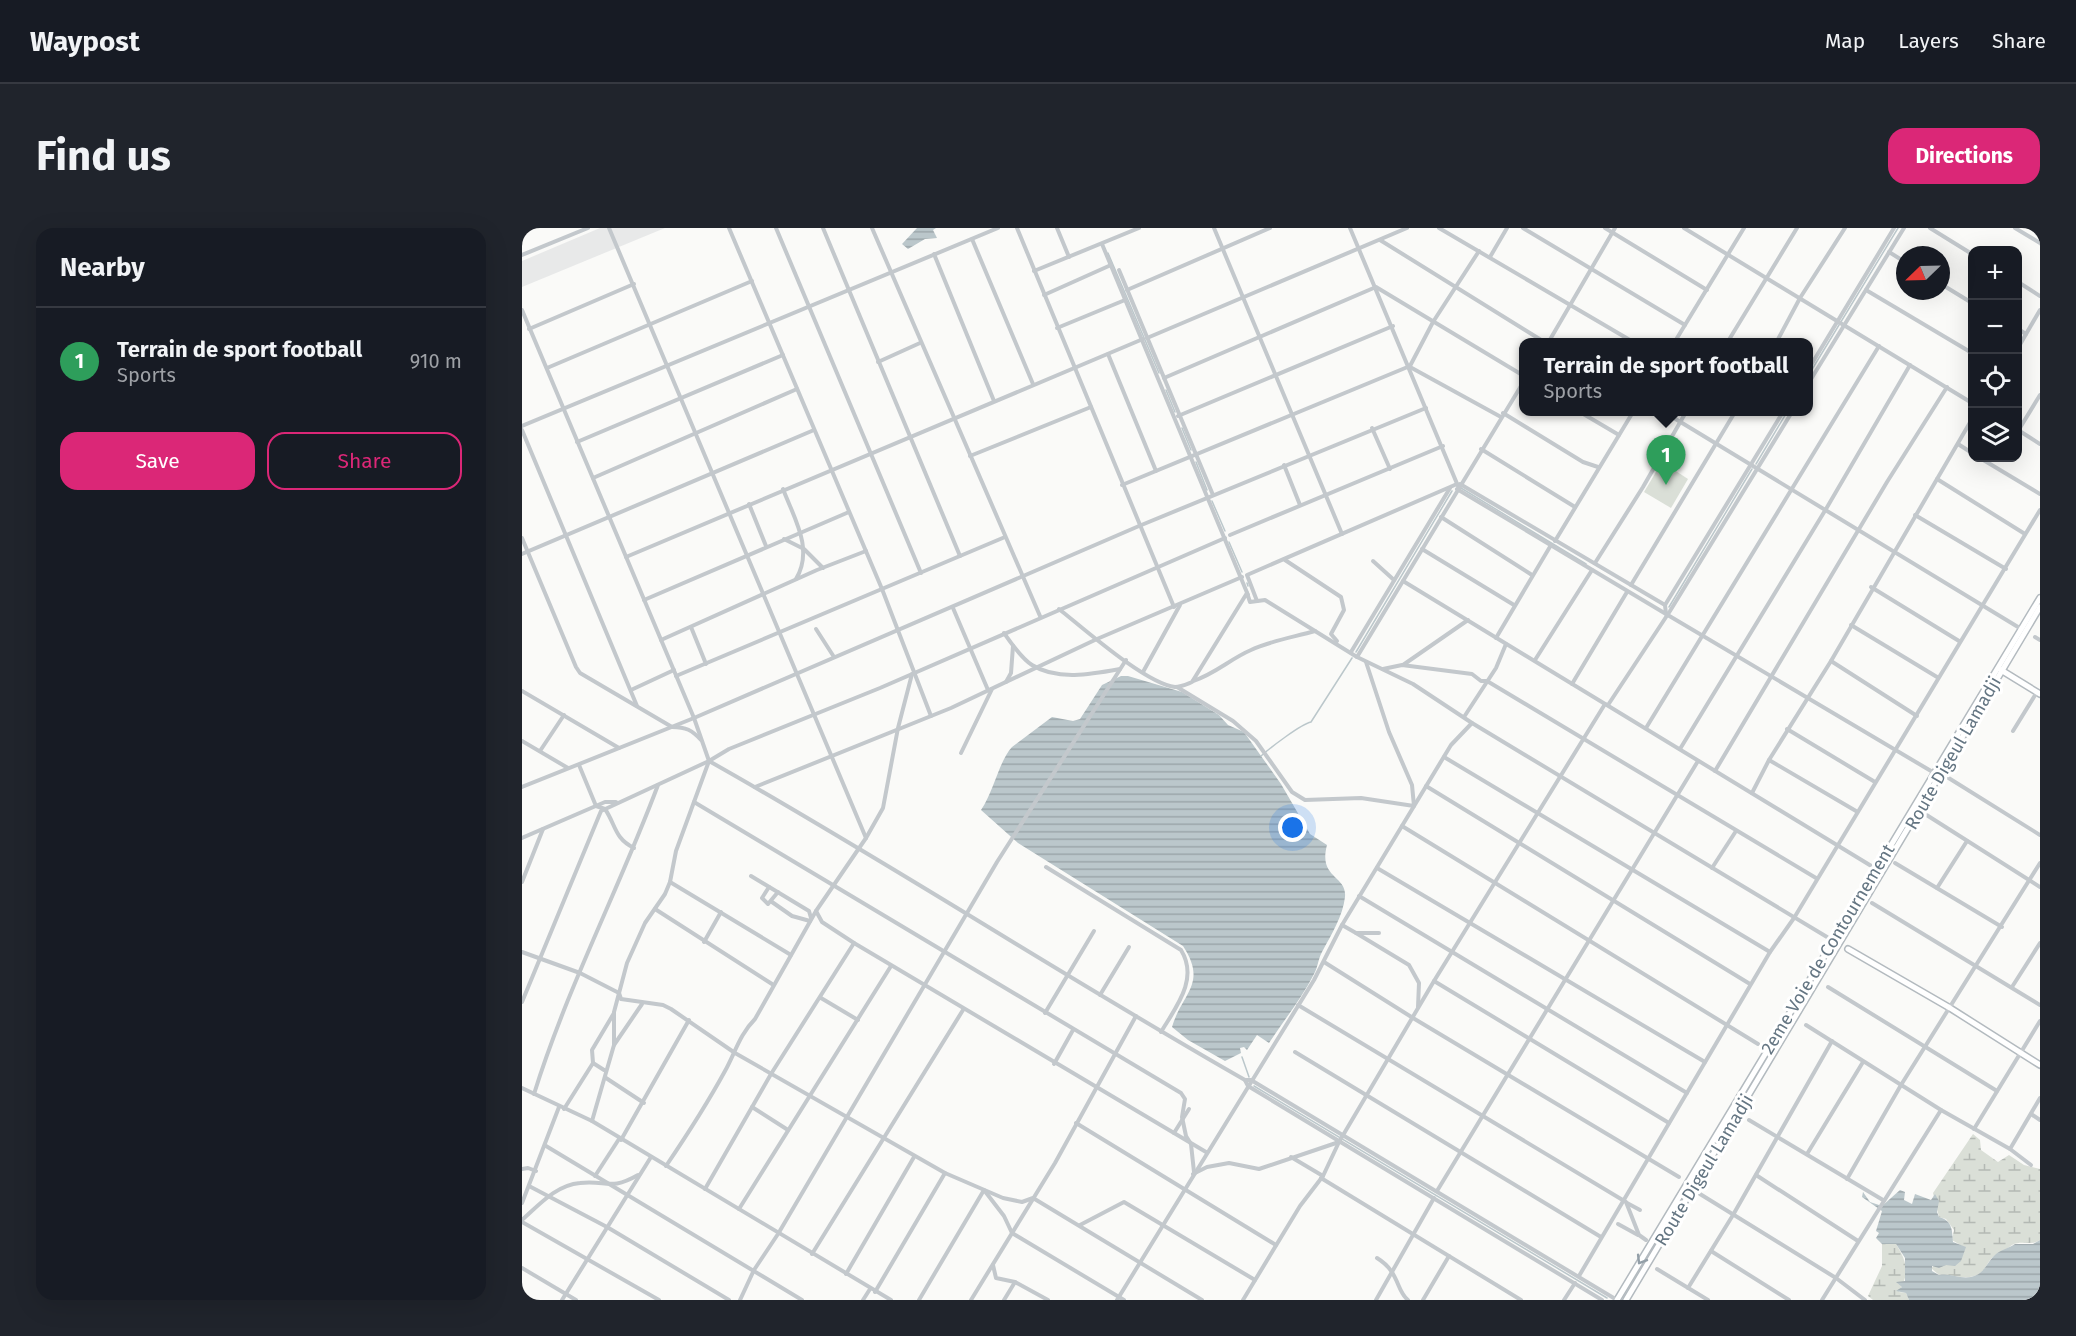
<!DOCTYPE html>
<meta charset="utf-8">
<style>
body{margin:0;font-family:"Fira Sans",sans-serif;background:#20242c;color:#f1f3f6}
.controls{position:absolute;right:18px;top:18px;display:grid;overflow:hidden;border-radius:12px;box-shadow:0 6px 24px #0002}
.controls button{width:54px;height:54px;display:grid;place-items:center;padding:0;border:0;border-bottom:2px solid #363941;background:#171b24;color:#f1f3f6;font:30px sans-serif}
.compass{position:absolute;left:1374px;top:18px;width:54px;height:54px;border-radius:50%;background:#171b24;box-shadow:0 6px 24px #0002;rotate:247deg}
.you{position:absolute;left:771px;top:600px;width:21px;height:21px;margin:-15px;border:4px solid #fff;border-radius:50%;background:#1a73e8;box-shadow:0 0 0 9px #1a73e833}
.badge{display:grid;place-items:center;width:39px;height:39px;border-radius:50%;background:#db2777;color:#fff;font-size:20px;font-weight:700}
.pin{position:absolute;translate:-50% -50px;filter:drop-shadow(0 2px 3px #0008)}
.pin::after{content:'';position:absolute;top:32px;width:21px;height:18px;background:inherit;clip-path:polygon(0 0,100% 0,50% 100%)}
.popup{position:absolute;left:997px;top:110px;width:294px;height:78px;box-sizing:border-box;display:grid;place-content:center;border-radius:12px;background:#171b24;filter:drop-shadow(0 2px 4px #0005);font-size:20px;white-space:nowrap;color:#9ea1a6}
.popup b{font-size:22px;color:#f1f3f6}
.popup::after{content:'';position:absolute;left:50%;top:100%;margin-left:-12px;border:12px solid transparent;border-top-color:#171b24}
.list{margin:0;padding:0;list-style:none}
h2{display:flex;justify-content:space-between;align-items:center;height:78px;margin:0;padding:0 24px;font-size:26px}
h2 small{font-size:20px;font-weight:400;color:#9ea1a6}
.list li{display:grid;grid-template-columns:39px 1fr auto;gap:18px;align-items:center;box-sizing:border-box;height:108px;padding:0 24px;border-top:2px solid #363941}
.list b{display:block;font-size:22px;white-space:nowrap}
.list p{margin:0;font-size:20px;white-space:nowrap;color:#9ea1a6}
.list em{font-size:20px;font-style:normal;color:#9ea1a6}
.actions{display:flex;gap:12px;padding:18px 24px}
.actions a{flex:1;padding:14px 0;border:2px solid #db2777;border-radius:18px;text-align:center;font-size:21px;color:#db2777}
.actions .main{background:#db2777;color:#fff}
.icon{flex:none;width:33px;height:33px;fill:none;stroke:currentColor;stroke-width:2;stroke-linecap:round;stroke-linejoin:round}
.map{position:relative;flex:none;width:1518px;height:1072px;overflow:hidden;border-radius:18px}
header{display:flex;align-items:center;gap:36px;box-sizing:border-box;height:84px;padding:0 30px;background:#171b24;border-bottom:2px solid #363941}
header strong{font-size:28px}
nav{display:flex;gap:33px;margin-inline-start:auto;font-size:21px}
.intro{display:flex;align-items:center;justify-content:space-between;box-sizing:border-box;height:144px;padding:0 36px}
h1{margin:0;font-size:42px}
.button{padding:15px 27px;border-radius:18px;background:#db2777;color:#fff;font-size:21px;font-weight:700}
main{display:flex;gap:36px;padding:0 36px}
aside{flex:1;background:#171b24;border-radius:18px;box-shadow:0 6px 24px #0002}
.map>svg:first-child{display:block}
</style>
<header>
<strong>Waypost</strong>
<nav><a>Map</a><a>Layers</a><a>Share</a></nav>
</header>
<div class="intro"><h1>Find us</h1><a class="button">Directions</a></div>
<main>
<aside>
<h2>Nearby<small></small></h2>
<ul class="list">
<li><span class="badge" style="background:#2e9e5b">1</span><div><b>Terrain de sport football</b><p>Sports</p></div><em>910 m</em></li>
</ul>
<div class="actions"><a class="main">Save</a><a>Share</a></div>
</aside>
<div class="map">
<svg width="1518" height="1072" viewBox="0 0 1518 1072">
<defs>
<pattern id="wetland-marsh" width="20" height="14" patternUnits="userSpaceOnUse" patternTransform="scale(1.5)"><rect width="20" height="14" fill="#dadfd7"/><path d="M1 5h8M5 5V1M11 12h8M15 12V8" fill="none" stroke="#b4b9b4"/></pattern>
<pattern id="water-rules" width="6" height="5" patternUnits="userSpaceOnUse" patternTransform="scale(1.5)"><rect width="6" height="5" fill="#bbc7cb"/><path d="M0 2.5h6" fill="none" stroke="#9ca6aa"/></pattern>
</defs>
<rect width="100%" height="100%" fill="#fafaf8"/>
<polygon fill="#e8e9e9" points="78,0 143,0 0,59 0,33"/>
<polygon fill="#dadfd7" points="1140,234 1166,251 1149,280 1122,264"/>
<g fill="url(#wetland-marsh)">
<path d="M1451,906L1458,912L1459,922L1476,934L1487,927L1502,937L1518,941V1012C1509,1018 1499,1012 1490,1017C1485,1021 1480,1024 1474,1027C1465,1031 1465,1043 1455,1047C1441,1053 1430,1045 1417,1047L1409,1040L1440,1018L1430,1012L1432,1002L1424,991L1417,989L1411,965Z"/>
<path d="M1360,1016H1374C1385,1034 1388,1044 1377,1064L1384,1065L1387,1072H1351L1346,1068L1360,1038Z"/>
</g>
<g fill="url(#water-rules)">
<polygon points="395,0 414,0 411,2 415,10 403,11 386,21 380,16"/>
<path d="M599,448H606L660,464L697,487L706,497L722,504L759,556L788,606L805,617C796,651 825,647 823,669C821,688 809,707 800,724C796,731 796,739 792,746C780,770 762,792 747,815L735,807L725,822L722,819L718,820L719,825L703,833L666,812L650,799C660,765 686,756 661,718L496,615L459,582C472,563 477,533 490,519L530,489L551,493L558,491L580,457Z"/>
<path d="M1378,962L1383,964L1382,972L1390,976L1393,966L1409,972L1413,966L1417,973L1415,984L1417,989C1431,993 1430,1003 1431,1014L1444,1019L1439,1033L1433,1038L1424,1037L1417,1040L1410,1038V1043L1417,1047C1429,1045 1437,1051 1449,1049C1463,1046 1464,1035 1473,1027C1478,1022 1487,1020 1493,1016H1511L1518,1012V1072H1387L1384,1065L1374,1063L1380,1059L1374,1054L1383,1053V1030L1374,1016H1360L1354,1010L1357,1005L1354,1003L1360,983L1340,969L1341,964L1348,974L1360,978Z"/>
</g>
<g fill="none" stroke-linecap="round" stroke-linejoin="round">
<g stroke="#bbc7cb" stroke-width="1.5">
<polyline points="586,25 637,145"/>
<polyline points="1286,148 1376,0"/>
<polyline points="644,162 653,184"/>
<polyline points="660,200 669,222"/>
<polyline points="674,234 685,262"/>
<polyline points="1234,236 1265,184"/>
<polyline points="939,260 1064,336"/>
<polyline points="690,273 703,303"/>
<polyline points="707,314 720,344"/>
<polyline points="725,355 726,358"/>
<polyline points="1147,379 1230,241"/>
<polyline points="834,424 930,263"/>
<path d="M739,528C748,520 779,496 789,494L830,430"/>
<polyline points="720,829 727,849"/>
<polyline points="732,858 1085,1070"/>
</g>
<defs>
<g id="secondary">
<polyline points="1479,442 1518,466"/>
<polyline points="1326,721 1428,780 1518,837"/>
<polyline points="1095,1072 1518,370"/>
<polyline points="1104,1072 1518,379"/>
</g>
</defs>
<use href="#secondary" stroke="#b3babf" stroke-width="8"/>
<g stroke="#c3c8cc" stroke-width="4">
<polyline points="87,0 344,610"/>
<polyline points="207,0 360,361 409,488"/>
<polyline points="254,0 399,345"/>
<polyline points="301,0 438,328"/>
<polyline points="350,0 518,388"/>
<polyline points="495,0 652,379"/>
<polyline points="535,0 547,29"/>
<polyline points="692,0 820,306"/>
<polyline points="828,0 936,258"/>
<polyline points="917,0 1113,115"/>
<polyline points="1001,0 1163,97"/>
<polyline points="1083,0 1185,62"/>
<polyline points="1162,0 1450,175"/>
<polyline points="1408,0 1450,26"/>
<polyline points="1493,0 1518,15"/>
<polyline points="450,11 511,156"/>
<polyline points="858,12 1024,115"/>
<polyline points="580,16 726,367"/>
<polyline points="1367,24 1383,34"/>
<polyline points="412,26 472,173"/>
<polyline points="0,27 66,0"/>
<polyline points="968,29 985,0"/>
<polyline points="597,42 691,267"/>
<polyline points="512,43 617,0"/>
<polyline points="1496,54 1518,68"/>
<polyline points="1419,56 1450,75"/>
<polyline points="605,62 748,0"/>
<polyline points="1344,62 1450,125"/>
<polyline points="522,67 589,37"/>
<polyline points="0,82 172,490 187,533 154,623 148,654 143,666 123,695 105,735 92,784 92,817"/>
<polyline points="535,100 603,72"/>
<polyline points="7,101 112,56"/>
<polyline points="1496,101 1504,106"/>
<polyline points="625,110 885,0"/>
<polyline points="1026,115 1093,0"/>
<polyline points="1152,115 1222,0"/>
<polyline points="1205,115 1275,0"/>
<polyline points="1254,115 1278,70 1323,0"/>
<polyline points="1496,120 1518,82"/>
<polyline points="586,126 634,243"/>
<polyline points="356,134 398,115"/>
<polyline points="888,139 979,189"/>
<polyline points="25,140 230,53"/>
<polyline points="1286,142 1372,0"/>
<polyline points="642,150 854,59 1002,148"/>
<polyline points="1286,156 1382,0"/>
<polyline points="1058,184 1097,207"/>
<polyline points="1142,184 1496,399"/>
<polyline points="981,185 1061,234 1076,239"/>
<polyline points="656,188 871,98"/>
<polyline points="0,198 476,0"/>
<polyline points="850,200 868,241"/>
<polyline points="0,202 115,478"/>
<polyline points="1496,202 1518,216"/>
<polyline points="1496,203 1518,167"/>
<polyline points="55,214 261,127"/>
<polyline points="1436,216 1450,225"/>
<polyline points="959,221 1053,279"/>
<polyline points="448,228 569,179"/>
<polyline points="1458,230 1518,266"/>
<polyline points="762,237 778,277"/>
<polyline points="71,250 275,161"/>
<polyline points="1415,251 1503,306"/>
<polyline points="938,256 1143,377 1144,386 1409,543"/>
<polyline points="600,257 888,138 911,94 957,23"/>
<path d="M261,261C272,290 292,321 274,351"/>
<polyline points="935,261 1144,386"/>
<polyline points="227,276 244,318"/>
<polyline points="1393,287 1484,341"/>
<polyline points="919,289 1010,347"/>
<polyline points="708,307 921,218"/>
<path d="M0,310L54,439L58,445L150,499C164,499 170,502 179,512"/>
<polyline points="262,311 282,321 301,340"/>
<polyline points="1033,313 1111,184"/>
<polyline points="900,321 992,377"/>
<polyline points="0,326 292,202"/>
<polyline points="104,329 621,111"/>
<polyline points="763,332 819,369 822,382 809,406 815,413"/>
<polyline points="851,333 872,352"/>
<polyline points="1073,335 1121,259 1164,184"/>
<polyline points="881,353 1351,639"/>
<polyline points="1109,357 1213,184"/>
<polyline points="1349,359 1437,413"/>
<polyline points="122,372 327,284"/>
<polyline points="735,373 725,347 935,256"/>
<polyline points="1143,377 1261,184"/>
<polyline points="431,380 466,462"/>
<path d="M537,381C561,400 624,456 653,459C659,459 665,456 670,454L725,365L728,374L743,372L835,429L891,456L950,495L1305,709"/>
<polyline points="1329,397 1415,449"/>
<polyline points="169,399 184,436"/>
<polyline points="294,401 312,429"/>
<path d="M482,405C489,415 499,430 510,437C535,453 571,446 598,441"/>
<polyline points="1513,409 1518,412"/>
<polyline points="974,410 1029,317"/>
<polyline points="139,412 295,342 344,323"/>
<polyline points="829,424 928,260"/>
<polyline points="835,429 1002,153"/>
<polyline points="1013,432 1070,342"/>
<polyline points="1309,433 1395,488"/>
<polyline points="881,437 946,392"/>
<polyline points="861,441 880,437 950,446 959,453 965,453 1294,650"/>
<polyline points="621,444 658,377"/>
<polyline points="154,448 483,309"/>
<path d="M671,453C693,446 708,431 729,422C748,413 772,409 793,403"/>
<polyline points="484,454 489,445 491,418"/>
<polyline points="1050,456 1105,364"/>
<polyline points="655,459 711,493 734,513 770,564 783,572 839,570 892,578 890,557 867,504 844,434"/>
<polyline points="109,462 152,442"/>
<polyline points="0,463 97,520"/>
<polyline points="1086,477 1148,383 1270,184"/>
<polyline points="942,489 974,440 984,416"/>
<polyline points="1124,500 1357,118"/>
<polyline points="1265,501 1353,554"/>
<polyline points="1491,503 1515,464"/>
<polyline points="0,513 46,540"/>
<polyline points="1158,521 1304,281 1388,137"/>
<polyline points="18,523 42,487"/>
<polyline points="439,525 470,461"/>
<polyline points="922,529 1248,724"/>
<polyline points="1247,532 1334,583"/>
<path d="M187,533C368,635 542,749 723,852"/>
<path d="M57,537L74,578L83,581C94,597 92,610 112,620"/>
<polyline points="1193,543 1365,254 1425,159"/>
<polyline points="1425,549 1518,607"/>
<polyline points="904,558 1228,756"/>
<polyline points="0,559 172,490 617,298 904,180"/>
<polyline points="233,559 429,480 575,411 720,349"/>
<polyline points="1230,565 1247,532 1309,433 1450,191"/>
<polyline points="172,574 659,865 663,871 660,889 664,908 669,916 672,944"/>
<polyline points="1403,586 1518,659"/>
<polyline points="880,598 1236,816"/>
<polyline points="0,610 83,574 94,574"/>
<polyline points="1373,635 1480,699"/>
<path d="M524,639L659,722C677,751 654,779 639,804"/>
<polyline points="855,640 1183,834"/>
<polyline points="1190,640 1214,603"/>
<polyline points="229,648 287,683 289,690"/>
<polyline points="0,654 21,601"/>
<polyline points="148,654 269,727"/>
<polyline points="247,659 240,670 246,676 256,664"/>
<polyline points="1415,660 1445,613"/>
<polyline points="837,668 1165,865"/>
<polyline points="250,674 270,688 288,693"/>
<polyline points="1350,675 1518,777"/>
<polyline points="133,681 250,756"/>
<polyline points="294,683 300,694 332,715 684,924"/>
<polyline points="820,697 834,705 857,705"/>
<polyline points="834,705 887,737 897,755 896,779"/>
<polyline points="182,714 199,684"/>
<polyline points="0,724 58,745 97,765 99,771 141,777 149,781 213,825 423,945 481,970 500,974 511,970 680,1072"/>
<polyline points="802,734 891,790 1157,949"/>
<polyline points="912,753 1147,895"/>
<polyline points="1306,759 1475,863"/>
<polyline points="1490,759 1518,715"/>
<polyline points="578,767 607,719"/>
<polyline points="299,770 336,792"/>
<polyline points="0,774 79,583 187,533 207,521 358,460 703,310"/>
<polyline points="776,777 1104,974 1117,1007 1124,1012"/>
<polyline points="523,785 572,703"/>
<polyline points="1284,797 1419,882 1488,921 1518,870"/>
<polyline points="773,824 1079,1009"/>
<polyline points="71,835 70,822 92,785"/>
<polyline points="532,836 551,802"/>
<polyline points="84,850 122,875"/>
<polyline points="0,860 70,893 369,1072"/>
<path d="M12,866C45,760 97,661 136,557"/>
<polyline points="230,879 266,902"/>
<polyline points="42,881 71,835 82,842"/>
<polyline points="1509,886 1518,892"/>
<polyline points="1227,892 1361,972"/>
<polyline points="70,893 92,817 120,776"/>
<polyline points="554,895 754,1017"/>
<polyline points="1452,901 1518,793"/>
<polyline points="652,905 667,881"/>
<polyline points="99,912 167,792"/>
<polyline points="24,918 280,1072"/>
<polyline points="1488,921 1509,937"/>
<polyline points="1285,926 1341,834"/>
<polyline points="769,929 801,948"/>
<path d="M144,938C165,907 185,876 203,843C213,825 218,806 233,791L294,683L344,610L361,580L376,500L390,446"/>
<polyline points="0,941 6,940 14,943"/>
<polyline points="671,946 685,939 707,935 737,941 817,914"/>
<polyline points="1234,947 1336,1013"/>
<polyline points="73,948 97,911"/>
<polyline points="799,950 999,1072"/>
<polyline points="1325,951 1379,857 1518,635"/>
<polyline points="7,958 85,999 207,1072"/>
<polyline points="183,961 249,846 332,715"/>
<polyline points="915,963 1176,533"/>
<polyline points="1178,966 1314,1050 1343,1072"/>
<polyline points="0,975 37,879"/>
<polyline points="1105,975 1118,982"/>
<polyline points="217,981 369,738"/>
<path d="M0,992C17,977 34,957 58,955C85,952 88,963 116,947"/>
<polyline points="0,994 137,1072"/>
<polyline points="1096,996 1116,1007"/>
<polyline points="558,997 602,974 733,1052"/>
<polyline points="1189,1023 1267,1072"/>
<polyline points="290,1026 441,782"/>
<path d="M855,1030C878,1044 874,1063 886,1072"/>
<polyline points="471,1037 474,1050 493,1054 526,1072"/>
<polyline points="0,1040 54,1072"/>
<polyline points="1135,1041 1186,1072"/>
<polyline points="324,1046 392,929"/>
<polyline points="1057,1048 1248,724 1272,690 1518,282"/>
<polyline points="1166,1060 1211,987 1310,813"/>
<polyline points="353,1064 423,945"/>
<polyline points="40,1072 129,929"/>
<polyline points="218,1072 232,1042 256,1006 475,634 604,432"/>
<polyline points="341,1072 348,1061"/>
<polyline points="397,1072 462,962 482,988 490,1005 602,1072"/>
<polyline points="449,1072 533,935 614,788"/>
<polyline points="482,1072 493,1054"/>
<polyline points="595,1072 792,752 820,697 929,517 950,495"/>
<polyline points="721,1072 778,978 801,948 817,914 912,753 1083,476"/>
<polyline points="854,1072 912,970"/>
<polyline points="901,1072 927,1028"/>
<polyline points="1042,1072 1053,1055"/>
<polyline points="1080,1072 726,858 723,852 729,852 1095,1072"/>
<polyline points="1300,1072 1419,882"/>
</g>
<use href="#secondary" stroke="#fff" stroke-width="5"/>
</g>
<defs><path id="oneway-chevron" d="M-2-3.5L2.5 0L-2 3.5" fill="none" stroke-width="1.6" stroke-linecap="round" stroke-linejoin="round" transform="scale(1.5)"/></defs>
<use stroke="#939fa8" href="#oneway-chevron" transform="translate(1119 1032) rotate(121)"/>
<g text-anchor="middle" stroke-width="6" stroke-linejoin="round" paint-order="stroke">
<g font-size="18" fill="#657683" stroke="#fff">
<text transform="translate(1431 525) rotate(-60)" y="6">Route Digeul Lamadji</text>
<text transform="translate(1306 721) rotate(-59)" y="6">2eme Voie de Contournement</text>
<text transform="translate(1182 942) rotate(-59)" y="6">Route Digeul Lamadji</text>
</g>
</g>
</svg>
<div class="controls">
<button>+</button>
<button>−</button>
<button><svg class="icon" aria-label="locate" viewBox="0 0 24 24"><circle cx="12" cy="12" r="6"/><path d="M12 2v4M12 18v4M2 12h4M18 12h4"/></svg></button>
<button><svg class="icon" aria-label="layers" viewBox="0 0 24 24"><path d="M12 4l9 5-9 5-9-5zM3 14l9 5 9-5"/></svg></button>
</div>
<svg class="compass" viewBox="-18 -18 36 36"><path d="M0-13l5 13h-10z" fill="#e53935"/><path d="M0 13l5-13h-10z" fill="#9ea1a6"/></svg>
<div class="you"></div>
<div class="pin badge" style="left:1144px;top:257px;background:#2e9e5b">1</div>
<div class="popup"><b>Terrain de sport football</b>Sports</div>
</div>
</main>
